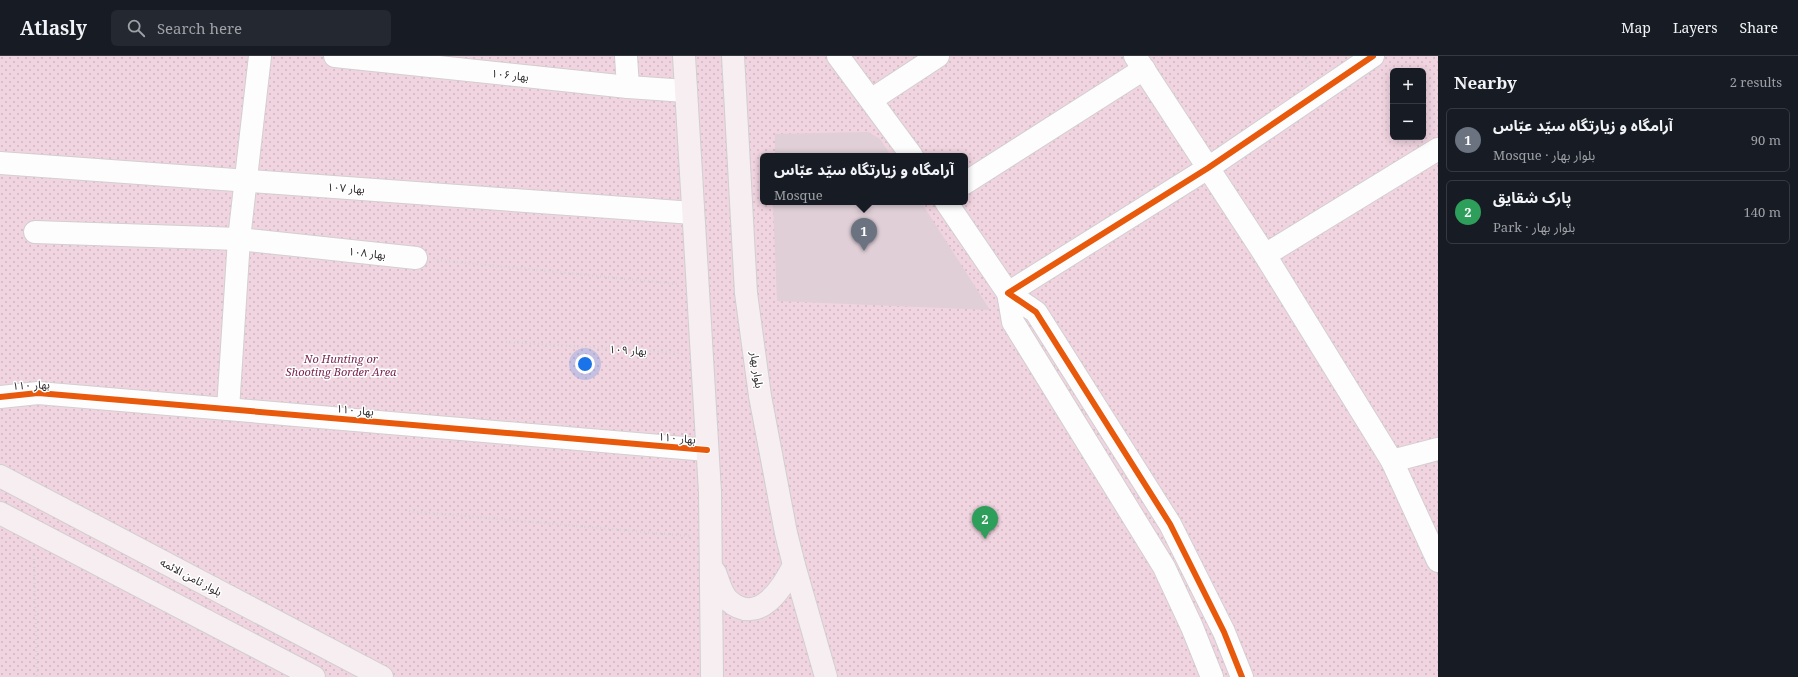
<!DOCTYPE html>
<meta charset="utf-8">
<style>
body{margin:0;font-family:"Noto Serif","Noto Sans Arabic",serif;background:#242831;color:#f1f3f6}
.controls{position:absolute;right:12px;top:12px;display:grid;overflow:hidden;border-radius:6px;box-shadow:0 2px 10px #0003}
.controls button{width:36px;height:36px;display:grid;place-items:center;padding:0;border:0;border-bottom:1px solid #363941;background:#171b24;color:#f1f3f6;font:20px sans-serif}
.you{position:absolute;left:585px;top:308px;width:14px;height:14px;margin:-10px;border:3px solid #fff;border-radius:50%;background:#1a73e8;box-shadow:0 0 0 6px #1a73e833}
.badge{display:grid;place-items:center;width:26px;height:26px;border-radius:50%;background:#7c3aed;color:#fff;font-size:13px;font-weight:700}
.pin{position:absolute;translate:-50% -33px;filter:drop-shadow(0 1px 2px #0008)}
.pin::after{content:'';position:absolute;top:21px;width:14px;height:12px;background:inherit;clip-path:polygon(0 0,100% 0,50% 100%)}
.popup{position:absolute;left:760px;top:97px;width:208px;height:52px;box-sizing:border-box;display:grid;place-content:center;border-radius:6px;background:#171b24;filter:drop-shadow(0 1px 3px #0005);font-size:13px;white-space:nowrap;color:#9ea1a6}
.popup b{font-size:15px;color:#f1f3f6}
.popup::after{content:'';position:absolute;left:50%;top:100%;margin-left:-8px;border:8px solid transparent;border-top-color:#171b24}
.list{margin:0;padding:0;list-style:none}
h2{display:flex;justify-content:space-between;align-items:center;height:52px;margin:0;padding:0 16px;font-size:17px}
h2 small{font-size:13px;font-weight:400;color:#9ea1a6}
.list li{display:grid;grid-template-columns:26px 1fr auto;gap:12px;align-items:center;box-sizing:border-box;height:64px;margin:0 8px 8px;padding:0 8px;border:1px solid #363941;border-radius:6px}
.list b{display:block;font-size:15px;white-space:nowrap}
.list p{margin:0;font-size:13px;white-space:nowrap;color:#9ea1a6}
.list em{font-size:13px;font-style:normal;color:#9ea1a6}
.icon{flex:none;width:22px;height:22px;fill:none;stroke:currentColor;stroke-width:2;stroke-linecap:round;stroke-linejoin:round}
.map{position:relative;flex:none;width:1438px;height:621px;overflow:hidden}
header{display:flex;align-items:center;gap:24px;box-sizing:border-box;height:56px;padding:0 20px;background:#171b24;border-bottom:1px solid #363941}
header strong{font-size:19px}
nav{display:flex;gap:22px;margin-inline-start:auto;font-size:14px}
.search{width:280px;height:36px;background:#242831;display:flex;align-items:center;gap:10px;box-sizing:border-box;padding:0 14px;border-radius:6px;color:#9ea1a6;font-size:15px}
main{display:flex}
aside{flex:1;background:#171b24}
.map>svg:first-child{display:block}
</style>
<header>
<strong>Atlasly</strong>
<div class="search"><svg class="icon" aria-label="search" viewBox="0 0 24 24"><circle cx="10" cy="10" r="6"/><path d="M15 15l6 6"/></svg>Search here</div>
<nav><a>Map</a><a>Layers</a><a>Share</a></nav>
</header>
<main>
<div class="map">
<svg width="1438" height="621" viewBox="0 0 1438 621">
<defs>
<pattern id="park-dots" width="8" height="8" patternUnits="userSpaceOnUse"><rect width="8" height="8" fill="#f0d4e0"/><path d="M2 2h.1M6 6h.1" fill="none" stroke="#ceb6c0" stroke-width="1.8" stroke-linecap="round"/></pattern>
</defs>
<rect width="100%" height="100%" fill="#f7f1f4"/>
<path fill="url(#park-dots)" fill-rule="evenodd" d="M0,0H1438V621H0ZM1393,15H1423V81H1393ZM763,100H965V146H763Z"/>
<g fill="#e0cfd7">
<polygon points="868,76 880,83 891,100 775,100 775,78"/>
<polygon points="773,146 921,146 990,254 777,245"/>
</g>
<g fill="none" stroke-linecap="round" stroke-linejoin="round">
<defs>
<g id="minor">
<polyline points="335,0 628,31 686,35"/>
<polyline points="626,0 628,31"/>
<polyline points="838,0 912,100"/>
<polyline points="1135,0 1265,199 1392,405 1438,505"/>
<polyline points="871,44 938,0"/>
<polyline points="0,107 693,157"/>
<polyline points="965,127 1144,13"/>
<polyline points="946,146 1008,237 1013,266 1164,511 1192,571 1212,621"/>
<polyline points="35,176 239,183 416,202"/>
<polyline points="1265,199 1438,93"/>
<polyline points="0,341 38,337 707,394"/>
<polyline points="228,353 239,183 260,0"/>
<polyline points="1392,405 1438,393"/>
<polyline points="1242,621 1224,576 1170,468 1036,256 1008,237 1208,112 1373,0"/>
</g>
<g id="major">
<polyline points="684,0 710,436 712,621"/>
<polyline points="733,0 746,237 760,340 786,477 794,509 826,621"/>
<polyline points="0,420 382,621"/>
<polyline points="0,457 314,621"/>
<path d="M715,516C718,524 721,537 728,544C758,571 782,533 794,509"/>
</g>
</defs>
<use href="#minor" stroke="#d4cfd1" stroke-width="24"/>
<use href="#major" stroke="#d1cfd0" stroke-width="24"/>
<g stroke="#d6d5d5" stroke-width="2.5" stroke-dasharray="1 3" stroke-linecap="butt">
<polyline points="1303,0 1312,15"/>
<polyline points="437,204 677,228"/>
<polyline points="506,286 681,297"/>
<polyline points="409,455 689,480"/>
<polyline points="34,499 37,621"/>
</g>
<use href="#minor" stroke="#fefdfd" stroke-width="22"/>
<use href="#major" stroke="#f7eef1" stroke-width="22"/>
<defs>
<g id="cycleway">
<polyline points="0,341 38,337 707,394"/>
<polyline points="1242,621 1224,576 1170,468 1036,256 1008,237 1208,112 1373,0"/>
</g>
</defs>
<use href="#cycleway" stroke="#fff" stroke-width="8"/>
<use href="#cycleway" stroke="#e8590c" stroke-width="6"/>
</g>
<g text-anchor="middle" stroke-width="3" stroke-linejoin="round" paint-order="stroke">
<g font-size="11" fill="#2b2728" stroke="#fff">
<text transform="translate(510 19) rotate(6)" y="4">بهار ۱۰۶</text>
<text transform="translate(346 132) rotate(4)" y="4">بهار ۱۰۷</text>
<text transform="translate(367 197) rotate(6)" y="4">بهار ۱۰۸</text>
<text transform="translate(628 294) rotate(3)" y="4">بهار ۱۰۹</text>
<text transform="translate(757 314) rotate(82)" y="4">بلوار بهار</text>
<text transform="translate(31 329) rotate(-2)" y="4">بهار ۱۱۰</text>
<text transform="translate(355 354) rotate(5)" y="4">بهار ۱۱۰</text>
<text transform="translate(677 382) rotate(5)" y="4">بهار ۱۱۰</text>
<text transform="translate(191 521) rotate(28)" y="4">بلوار ثامن الائمه</text>
</g>
<g font-size="11" font-style="italic" fill="#792550" stroke="#fff">
<text x="341" y="307">No Hunting or<tspan x="341" dy="13">Shooting Border Area</tspan></text>
</g>
</g>
</svg>
<div class="controls">
<button>+</button>
<button>−</button>
</div>
<div class="you"></div>
<div class="pin badge" style="left:864px;top:195px;background:#6b7280">1</div>
<div class="popup"><b>آرامگاه و زیارتگاه سیّد عبّاس</b>Mosque</div>
<div class="pin badge" style="left:985px;top:483px;background:#2e9e5b">2</div>
</div>
<aside>
<h2>Nearby<small>2 results</small></h2>
<ul class="list">
<li><span class="badge" style="background:#6b7280">1</span><div><b>آرامگاه و زیارتگاه سیّد عبّاس</b><p>Mosque · بلوار بهار</p></div><em>90 m</em></li>
<li><span class="badge" style="background:#2e9e5b">2</span><div><b>پارک شقایق</b><p>Park · بلوار بهار</p></div><em>140 m</em></li>
</ul>
</aside>
</main>
